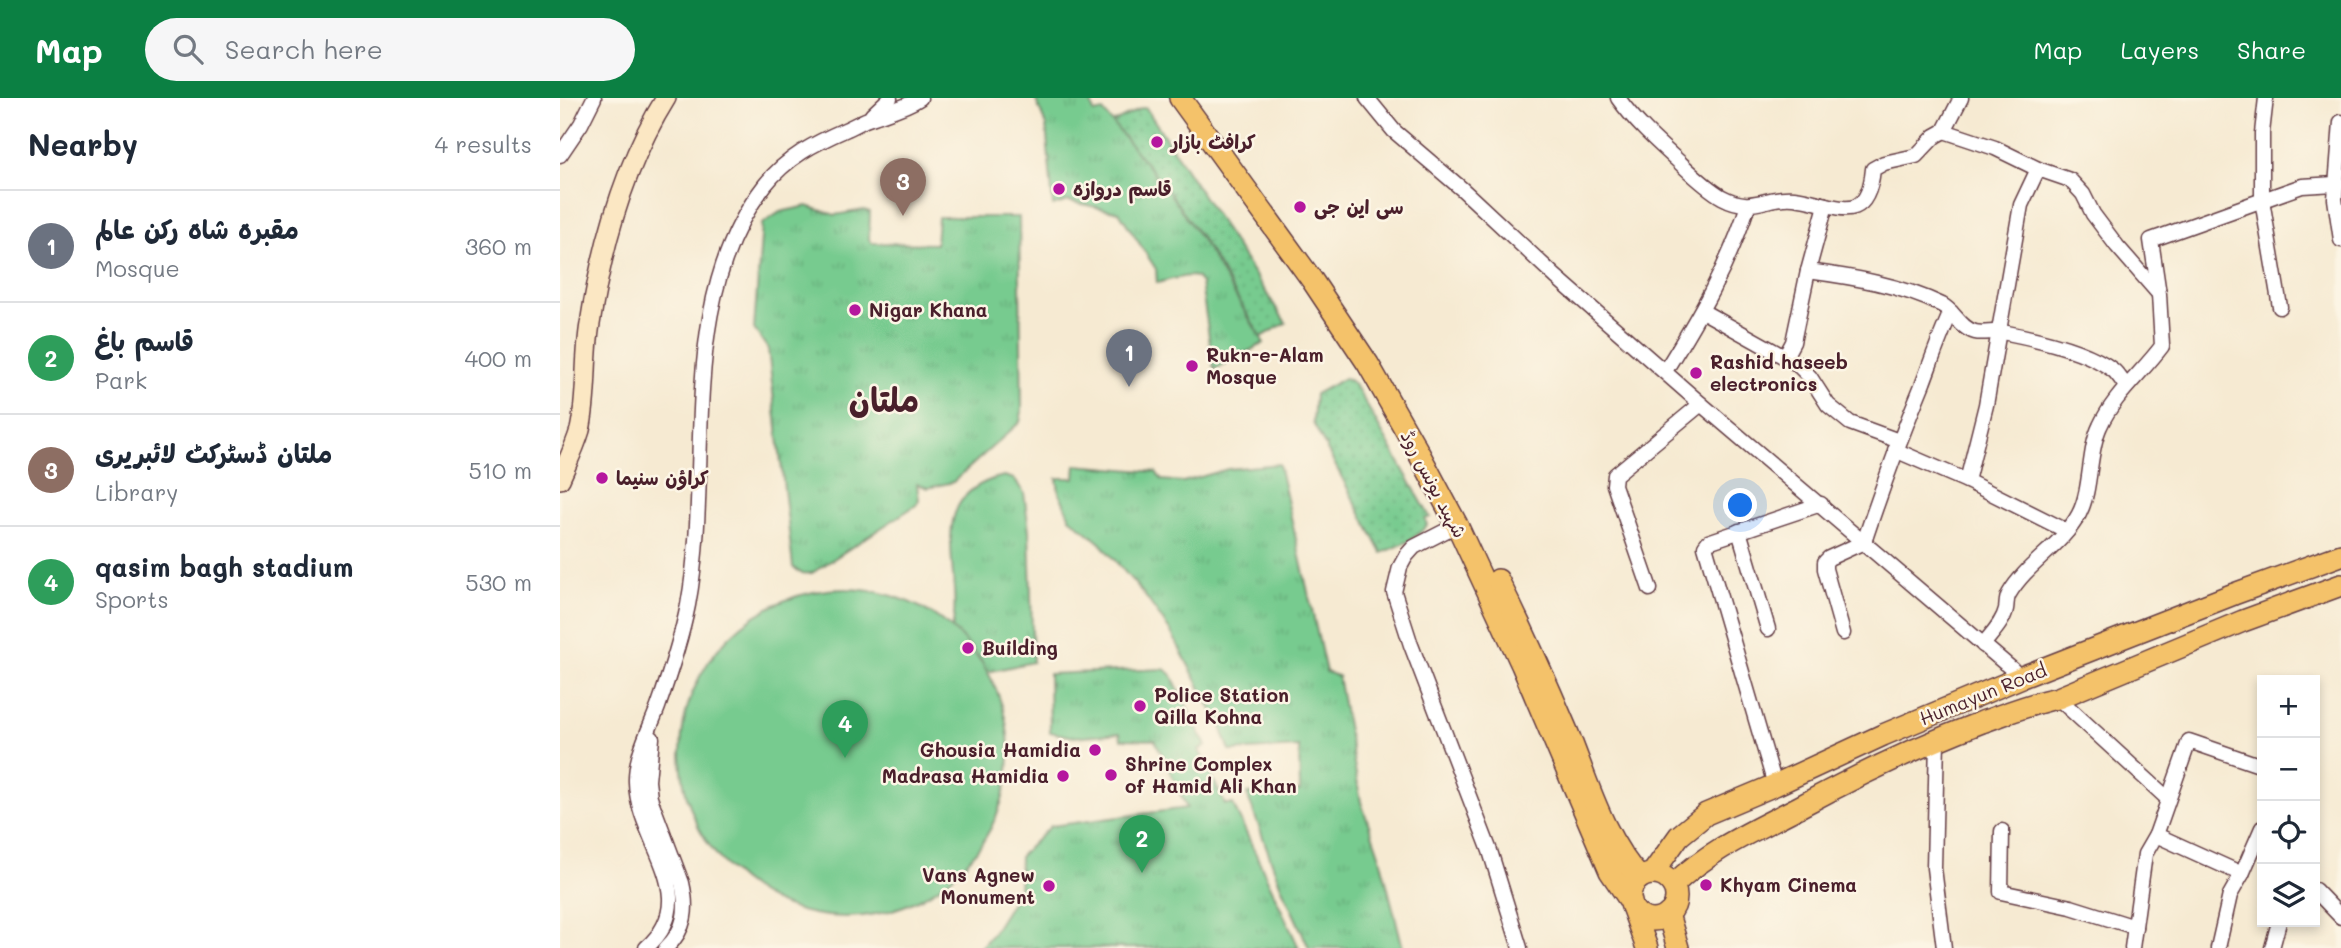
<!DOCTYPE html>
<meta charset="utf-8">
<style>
body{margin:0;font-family:Mali,"Playpen Sans Arabic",sans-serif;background:#f6f6f7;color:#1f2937}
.controls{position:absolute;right:21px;bottom:21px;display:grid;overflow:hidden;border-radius:0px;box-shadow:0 4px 10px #0003}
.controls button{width:63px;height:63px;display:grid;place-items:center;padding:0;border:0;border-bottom:2px solid #e0e1e3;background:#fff;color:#1f2937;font:35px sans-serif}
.you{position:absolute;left:1181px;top:408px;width:24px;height:24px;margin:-18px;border:5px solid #fff;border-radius:50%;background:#1a73e8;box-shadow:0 0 0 10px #1a73e833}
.badge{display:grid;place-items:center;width:46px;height:46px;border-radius:50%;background:#0b8043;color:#fff;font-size:23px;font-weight:700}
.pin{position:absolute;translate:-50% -58px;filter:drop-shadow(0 2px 4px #0008)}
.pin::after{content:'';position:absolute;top:37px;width:24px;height:21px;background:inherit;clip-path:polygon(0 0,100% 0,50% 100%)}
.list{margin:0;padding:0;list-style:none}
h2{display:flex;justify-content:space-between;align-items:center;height:91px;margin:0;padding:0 28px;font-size:30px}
h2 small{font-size:23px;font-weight:400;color:#747a83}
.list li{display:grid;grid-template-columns:46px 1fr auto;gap:21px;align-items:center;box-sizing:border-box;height:112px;padding:0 28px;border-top:2px solid #e0e1e3}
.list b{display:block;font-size:26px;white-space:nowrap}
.list p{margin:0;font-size:23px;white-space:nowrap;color:#747a83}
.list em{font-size:23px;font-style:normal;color:#747a83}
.icon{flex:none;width:38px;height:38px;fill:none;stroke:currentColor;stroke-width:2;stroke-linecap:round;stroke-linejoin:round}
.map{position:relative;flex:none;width:1781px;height:850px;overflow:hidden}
header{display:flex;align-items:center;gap:42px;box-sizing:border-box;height:98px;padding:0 35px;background:#0b8043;color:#fff}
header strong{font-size:33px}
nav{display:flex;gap:38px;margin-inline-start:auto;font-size:24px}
.search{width:490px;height:63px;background:#f6f6f7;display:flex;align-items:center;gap:18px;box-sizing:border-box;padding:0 24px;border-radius:38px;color:#747a83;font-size:26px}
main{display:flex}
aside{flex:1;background:#fff}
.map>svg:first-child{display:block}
</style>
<header>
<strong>Map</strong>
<div class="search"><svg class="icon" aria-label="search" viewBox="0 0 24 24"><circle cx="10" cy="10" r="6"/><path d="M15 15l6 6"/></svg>Search here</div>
<nav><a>Map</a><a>Layers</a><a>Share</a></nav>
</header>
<main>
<aside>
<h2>Nearby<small>4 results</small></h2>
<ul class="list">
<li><span class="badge" style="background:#6b7280">1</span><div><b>مقبرہ شاہ رکن عالم</b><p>Mosque</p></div><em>360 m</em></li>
<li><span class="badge" style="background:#2e9e5b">2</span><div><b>قاسم باغ</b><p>Park</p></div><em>400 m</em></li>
<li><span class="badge" style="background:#8d6e63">3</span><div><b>ملتان ڈسٹرکٹ لائبریری</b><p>Library</p></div><em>510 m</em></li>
<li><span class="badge" style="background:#2e9e5b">4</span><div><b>qasim bagh stadium</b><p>Sports</p></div><em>530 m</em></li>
</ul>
</aside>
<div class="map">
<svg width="1781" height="850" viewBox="0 0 1781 850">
<defs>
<pattern id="grass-dots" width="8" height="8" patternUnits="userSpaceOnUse" patternTransform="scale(1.75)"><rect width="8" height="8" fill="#77cb8f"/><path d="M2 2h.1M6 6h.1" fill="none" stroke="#68ae7c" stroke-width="1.8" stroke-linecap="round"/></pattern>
<pattern id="park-tufts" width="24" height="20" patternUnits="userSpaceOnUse" patternTransform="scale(1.75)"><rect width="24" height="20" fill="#77cb8f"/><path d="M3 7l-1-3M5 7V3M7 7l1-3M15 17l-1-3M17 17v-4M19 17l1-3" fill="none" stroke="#68ae7c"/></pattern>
</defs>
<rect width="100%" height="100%" fill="#fcf5e5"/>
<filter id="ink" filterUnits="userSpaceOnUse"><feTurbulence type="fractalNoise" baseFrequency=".0143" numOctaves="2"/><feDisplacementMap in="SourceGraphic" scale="14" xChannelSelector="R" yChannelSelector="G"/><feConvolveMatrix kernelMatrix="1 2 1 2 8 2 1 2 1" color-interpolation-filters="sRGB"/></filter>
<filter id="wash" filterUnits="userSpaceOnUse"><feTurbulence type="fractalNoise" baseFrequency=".00686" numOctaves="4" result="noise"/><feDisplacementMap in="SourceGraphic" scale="28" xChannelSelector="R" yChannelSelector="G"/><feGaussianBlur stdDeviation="1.57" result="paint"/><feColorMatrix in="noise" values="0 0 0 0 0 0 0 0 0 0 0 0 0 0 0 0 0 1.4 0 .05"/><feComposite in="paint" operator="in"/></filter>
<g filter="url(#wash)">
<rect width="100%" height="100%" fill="#f6ead2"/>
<g fill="url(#grass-dots)" stroke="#60755d" stroke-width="2">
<polygon points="582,10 586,10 726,225 701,239 644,144 606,90 552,25"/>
<path d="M785,280L791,283L797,290L870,419L865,421L867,427C855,442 839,448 822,455L753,325L755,296Z"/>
</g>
<g fill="url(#park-tufts)" stroke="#60755d" stroke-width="2">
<path d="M475,0H530L534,15L543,13L606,90L643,144L704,245L654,272L641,185L636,179C627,176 608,182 597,185L596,171L559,114L508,103L493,108L486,27Z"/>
<path d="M247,108L275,117L304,112L310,114L309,141L312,145L376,146L378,119H459L462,313L460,324L393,384L368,390L357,386L359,402L356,407L252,475C244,476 239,476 233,469L208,251L194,231L202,126L220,114Z"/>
<polygon points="719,366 766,574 778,578 801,704 820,759 843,850 749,850 720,786 687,696 740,693 739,649 670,653 661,629 611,534 583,495 540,445 510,420 499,394 497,380 515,380 516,367 596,374 602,382 623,384 668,371"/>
<path d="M444,378L454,381L464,395L469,432L473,564L427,574L420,560L392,531C405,474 359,397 444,378Z"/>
<polygon points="604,571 611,576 646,648 639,652 665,706 673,706 739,850 420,850 432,836 459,793 460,758 491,728 627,710 595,642 561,641 560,635 514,639 490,634 489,576"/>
</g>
<circle fill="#77cb8f" stroke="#60755d" stroke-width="2" cx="285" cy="655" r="164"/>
</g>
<g filter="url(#ink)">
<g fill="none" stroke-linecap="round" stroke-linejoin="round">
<defs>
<g id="minor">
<polyline points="807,0 834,33 902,91 996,179 1141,306 1453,572"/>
<path d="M1058,0C1075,24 1095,42 1117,62C1131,75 1145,89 1162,99C1194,116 1205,97 1234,100C1273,104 1307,133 1313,71L1324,65L1356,58L1375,38L1384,33L1401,0"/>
<polyline points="1706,0 1702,35 1702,102 1720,209"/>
<polyline points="312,17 330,0"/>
<polyline points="1781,24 1775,101 1781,142"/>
<polyline points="1384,33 1435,50 1478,71 1510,82 1523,96 1533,116 1557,148 1598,195"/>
<polyline points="0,57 21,26 34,0"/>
<path d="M1248,173C1293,179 1341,187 1382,207C1395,214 1400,230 1415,234C1423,236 1433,233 1442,234C1474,240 1527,252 1553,272C1558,276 1562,283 1566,288"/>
<polyline points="1142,213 1237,266 1250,279 1268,307 1290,325 1339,343"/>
<polyline points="1226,257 1233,244 1248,173 1266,107"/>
<path d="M1105,273C1138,220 1169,167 1188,107"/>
<polyline points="1335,352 1407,383 1507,433"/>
<polyline points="1407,383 1426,307 1461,107 1478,71"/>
<polyline points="897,427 854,449 846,458 840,469 834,494 851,547 930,753 960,850"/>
<polyline points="1179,433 1208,531"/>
<polyline points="1090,491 1054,387 1055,377 1141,306"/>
<path d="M1283,535L1265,471V464L1269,460L1304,444C1322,390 1341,338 1363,285C1372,261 1380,238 1391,214"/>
<path d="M1423,547C1431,536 1443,525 1446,511C1447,506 1446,501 1449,496C1467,465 1502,448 1519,416C1532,391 1528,353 1540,328C1554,297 1582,275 1602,248L1599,196L1591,142L1742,88L1775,86"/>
<polyline points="1498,600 1608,701"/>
<path d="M92,640L88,683L90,700L122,785C128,811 126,831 106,850"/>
<polyline points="1377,642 1374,770 1384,850"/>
<polyline points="1702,668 1629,643 1596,737 1682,776 1702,730"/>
<polyline points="1215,687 1145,448 1148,444 1261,406"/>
<polyline points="1442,733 1441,794 1511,809 1575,829"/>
<polyline points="1755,792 1781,819"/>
<path d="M86,850C145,798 77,744 76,684C75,658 89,633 98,609C110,575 121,542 128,507C154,370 114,204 205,87C227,59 255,45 287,31C295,28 303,22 311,20C327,14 345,10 360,0"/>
<polyline points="1572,850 1585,756 1596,737"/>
<polyline points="1658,850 1670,797 1682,776"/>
<polyline points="1712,850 1719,824"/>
</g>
<path id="secondary" d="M0,381C7,365 15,349 20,332C28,297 24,261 30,226C42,148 64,67 106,0"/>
<g id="primary">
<polyline points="620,0 752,182 808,266 856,350 897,427 962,567 1050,773 1071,804"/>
<path d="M938,482C963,532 985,581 1007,633C1027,682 1043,741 1080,780"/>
<circle cx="1093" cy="799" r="23"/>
<polyline points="1092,776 1119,738 1146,716 1215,687 1323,637 1462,579 1674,496 1781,457"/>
<path d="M1113,787C1151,751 1193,733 1239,709C1298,677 1359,648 1422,624C1448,615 1472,605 1498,600L1683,523L1781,487"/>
<polyline points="1073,811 1087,850"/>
<polyline points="1108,816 1118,850"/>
</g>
</defs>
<use href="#minor" stroke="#643d44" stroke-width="17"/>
<use href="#secondary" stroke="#643d44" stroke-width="22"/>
<use href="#primary" stroke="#643d44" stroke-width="24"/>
<use href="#minor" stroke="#fff" stroke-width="14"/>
<use href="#secondary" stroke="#fbe7c3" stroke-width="19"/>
<use href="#primary" stroke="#f4c26a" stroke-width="21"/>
</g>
</g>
<g fill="#b5179e" stroke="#fcf5e5" stroke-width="2.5">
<circle cx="597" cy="44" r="7"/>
<circle cx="499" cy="91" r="7"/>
<circle cx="740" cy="109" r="7"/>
<circle cx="295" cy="212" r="7"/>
<circle cx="632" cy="268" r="7"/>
<circle cx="1136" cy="275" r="7"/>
<circle cx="42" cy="380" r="7"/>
<circle cx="408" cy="550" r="7"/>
<circle cx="580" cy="608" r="7"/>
<circle cx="535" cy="652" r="7"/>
<circle cx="551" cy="677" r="7"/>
<circle cx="503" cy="678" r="7"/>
<circle cx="1146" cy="787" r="7"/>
<circle cx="489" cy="788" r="7"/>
</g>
<g text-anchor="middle" stroke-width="5" stroke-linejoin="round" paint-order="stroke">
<g font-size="19" font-weight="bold" fill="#4a1f2b" stroke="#fcf5e5" text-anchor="start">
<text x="611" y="51">کرافٹ بازار</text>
<text x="513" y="98">قاسم دروازہ</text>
<text x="754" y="116">سی این جی</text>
<text x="309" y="219">Nigar Khana</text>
<text x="646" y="264">Rukn-e-Alam<tspan x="646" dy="22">Mosque</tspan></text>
<text x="1150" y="271">Rashid haseeb<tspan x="1150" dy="22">electronics</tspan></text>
<text x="56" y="387">کراؤن سنیما</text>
<text x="422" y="557">Building</text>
<text x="594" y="604">Police Station<tspan x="594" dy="22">Qilla Kohna</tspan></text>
<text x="521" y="659" text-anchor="end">Ghousia Hamidia</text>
<text x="565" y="673">Shrine Complex<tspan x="565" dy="22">of Hamid Ali Khan</tspan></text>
<text x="489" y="685" text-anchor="end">Madrasa Hamidia</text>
<text x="475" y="784" text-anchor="end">Vans Agnew<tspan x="475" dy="22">Monument</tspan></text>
<text x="1160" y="794">Khyam Cinema</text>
</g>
<g font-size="19" fill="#4a1f2b" stroke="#fcf5e5">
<text transform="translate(874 386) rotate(62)" y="7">شہید یونس روڈ</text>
<text transform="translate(1423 596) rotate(-22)" y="7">Humayun Road</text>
</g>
<g font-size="33" font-weight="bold" fill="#4a1f2b" stroke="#fcf5e5">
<text x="324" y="314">ملتان</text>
</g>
</g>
</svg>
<div class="controls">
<button>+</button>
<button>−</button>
<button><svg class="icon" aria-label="locate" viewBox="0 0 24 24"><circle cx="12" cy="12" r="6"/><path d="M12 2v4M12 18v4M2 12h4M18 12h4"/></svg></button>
<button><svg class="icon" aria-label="layers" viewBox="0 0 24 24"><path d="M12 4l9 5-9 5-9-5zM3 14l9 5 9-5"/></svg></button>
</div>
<div class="you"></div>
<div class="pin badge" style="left:569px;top:289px;background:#6b7280">1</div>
<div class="pin badge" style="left:582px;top:775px;background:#2e9e5b">2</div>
<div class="pin badge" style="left:343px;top:118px;background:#8d6e63">3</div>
<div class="pin badge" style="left:285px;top:660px;background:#2e9e5b">4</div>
</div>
</main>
